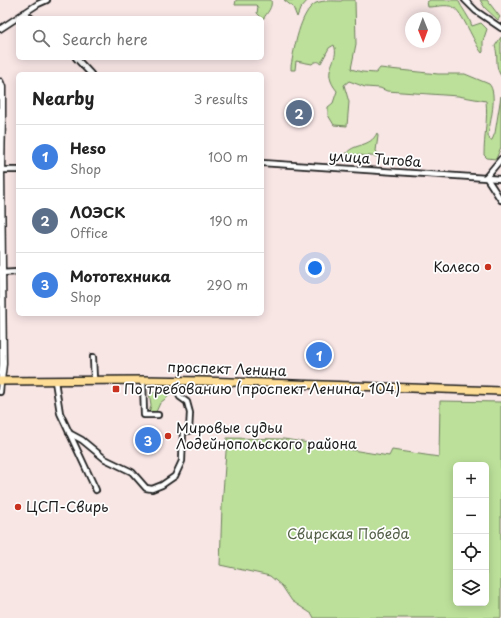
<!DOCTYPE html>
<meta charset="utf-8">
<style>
body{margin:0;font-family:"Playpen Sans",sans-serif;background:#f6f6f6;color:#222}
.controls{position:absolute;right:12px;bottom:12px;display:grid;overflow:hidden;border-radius:6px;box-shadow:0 2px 10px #0003}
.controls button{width:36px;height:36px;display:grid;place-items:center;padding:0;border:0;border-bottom:1px solid #e0e0e0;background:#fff;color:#222;font:20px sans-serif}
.compass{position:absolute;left:405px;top:12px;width:36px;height:36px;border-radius:50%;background:#fff;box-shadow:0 2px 10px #0003;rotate:179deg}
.you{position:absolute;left:315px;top:268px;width:14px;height:14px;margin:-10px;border:3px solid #fff;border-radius:50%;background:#1a73e8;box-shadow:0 0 0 6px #1a73e833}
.badge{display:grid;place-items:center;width:26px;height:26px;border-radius:50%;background:#c8321e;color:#fff;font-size:13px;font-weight:700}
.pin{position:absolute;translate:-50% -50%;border:2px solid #fff;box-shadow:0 1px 4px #0006}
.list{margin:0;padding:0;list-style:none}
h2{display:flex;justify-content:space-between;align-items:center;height:52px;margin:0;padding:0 16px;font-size:17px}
h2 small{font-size:13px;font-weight:400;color:#767676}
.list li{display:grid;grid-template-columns:26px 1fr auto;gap:12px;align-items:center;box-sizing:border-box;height:64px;padding:0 16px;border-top:1px solid #e0e0e0}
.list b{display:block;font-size:15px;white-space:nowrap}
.list p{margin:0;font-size:13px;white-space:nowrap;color:#767676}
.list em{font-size:13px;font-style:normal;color:#767676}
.icon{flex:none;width:22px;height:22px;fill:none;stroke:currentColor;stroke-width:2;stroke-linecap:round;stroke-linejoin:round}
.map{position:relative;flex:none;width:501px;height:618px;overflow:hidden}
.search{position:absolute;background:#fff;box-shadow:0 2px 10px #0003;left:16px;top:16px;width:248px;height:44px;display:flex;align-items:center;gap:10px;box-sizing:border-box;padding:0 14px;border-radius:6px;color:#767676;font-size:15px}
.panel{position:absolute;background:#fff;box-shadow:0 2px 10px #0003;left:16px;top:72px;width:248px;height:244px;border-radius:6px}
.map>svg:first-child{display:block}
</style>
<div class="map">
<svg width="501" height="618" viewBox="0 0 501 618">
<rect width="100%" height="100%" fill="#f8e6e5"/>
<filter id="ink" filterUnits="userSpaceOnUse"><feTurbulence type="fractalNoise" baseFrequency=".025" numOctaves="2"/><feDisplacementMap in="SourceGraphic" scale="8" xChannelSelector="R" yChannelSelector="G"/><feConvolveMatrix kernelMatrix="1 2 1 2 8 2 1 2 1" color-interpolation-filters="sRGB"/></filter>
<g filter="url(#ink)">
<g fill="#bce09a" stroke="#6c7e5b" fill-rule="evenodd">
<path d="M236,0H271C273,7 267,13 263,19L257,13L258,7L256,5H235Z"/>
<polygon points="284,0 308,0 300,9 297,17 293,7"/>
<path d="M343,0H355L356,44L351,69L362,72L376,73L380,68L438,74H465L489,84C498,93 490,123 488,135L490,140H492L495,133L501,96V147L496,159L487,158L484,155C484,137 488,119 486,101L458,96L387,91L380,88L365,87L349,81L344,85L349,102L347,126L334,125L328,115V107L333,103L337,91C319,69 341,61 334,45L329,48L321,63C318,61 315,61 312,64L296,61L295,70H291V66C294,50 300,11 316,3C324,0 333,1 341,1Z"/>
<path d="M430,0H458C462,9 469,16 472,26L481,23L487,29L483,41V52L482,53C474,43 462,11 453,7C446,4 436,7 428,7L427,2Z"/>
<polygon points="480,0 487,0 500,17 498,20 485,8"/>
<path d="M501,37V76C494,65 499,58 495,46Z"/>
<path d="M377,133L378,136L376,151L382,157L346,154C353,143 370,148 377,133Z"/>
<polygon points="149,392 157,393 171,392 169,396 160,403 156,412 149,413 151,405"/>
<path d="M440,401L501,402V618H314L312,614L292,601L282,586L270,576L220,565L222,507L227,438L284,439L389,456L392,450L439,457ZM456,465H486V603H456Z"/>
</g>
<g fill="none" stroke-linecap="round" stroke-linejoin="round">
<defs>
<g id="street">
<polyline points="465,0 476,11 501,28"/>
<polyline points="24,13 31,18"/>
<polyline points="0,29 38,4 47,0"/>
<polyline points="76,58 91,74"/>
<polyline points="262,163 501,179"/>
<polyline points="0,170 18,170"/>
<polyline points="486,177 501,200"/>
<polyline points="486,177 501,159"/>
<polyline points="0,273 18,272"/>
<polyline points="93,357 94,380"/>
<polyline points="143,380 144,415 158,415"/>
<polyline points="55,381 60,413 96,490"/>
<polyline points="0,392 1,381"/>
<polyline points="69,433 82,440 105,459 132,472 146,488 152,489 162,485 175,476 182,461 183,431 189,431 190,413 187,402 180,397 177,391 176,380"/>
</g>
<polyline id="secondary" points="0,82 2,87 2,118 1,170 3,364 1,381"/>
<polyline id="primary" points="0,381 143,380 202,381 501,391"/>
</defs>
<use href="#street" stroke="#1c1c1c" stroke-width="8"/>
<use href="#secondary" stroke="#1c1c1c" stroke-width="9"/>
<use href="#primary" stroke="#1c1c1c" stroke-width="10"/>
<use href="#street" stroke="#fff" stroke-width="4.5"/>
<use href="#secondary" stroke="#fff" stroke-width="6"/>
<use href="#primary" stroke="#fedd96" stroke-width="7"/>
</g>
</g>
<g fill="#c8321e" stroke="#fff" stroke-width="1.5">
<circle cx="488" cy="267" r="4"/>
<rect x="112" y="385" width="8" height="8" rx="2"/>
<circle cx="168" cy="436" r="4"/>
<circle cx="18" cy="507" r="4"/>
</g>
<g text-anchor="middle" stroke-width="3.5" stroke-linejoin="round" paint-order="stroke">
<g font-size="14" fill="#1c1c1c" stroke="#fff">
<text transform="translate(375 159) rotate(4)" y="5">улица Титова</text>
<text transform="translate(227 369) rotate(2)" y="5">проспект Ленина</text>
</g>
<g font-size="14" fill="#1c1c1c" stroke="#fff" text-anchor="start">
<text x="480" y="272" text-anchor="end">Колесо</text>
<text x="124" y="394">По требованию (проспект Ленина, 104)</text>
<text x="176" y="433">Мировые судьи<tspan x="176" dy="16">Лодейнопольского района</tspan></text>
<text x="26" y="512">ЦСП-Свирь</text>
</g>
<g font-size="14" fill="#546148" stroke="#fff">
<text x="348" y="539">Свирская Победа</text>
</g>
</g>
</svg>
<div class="controls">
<button>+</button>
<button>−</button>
<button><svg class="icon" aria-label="locate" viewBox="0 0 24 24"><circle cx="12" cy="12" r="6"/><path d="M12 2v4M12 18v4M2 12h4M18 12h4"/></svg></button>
<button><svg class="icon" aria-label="layers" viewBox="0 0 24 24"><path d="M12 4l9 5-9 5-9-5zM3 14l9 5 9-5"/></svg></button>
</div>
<svg class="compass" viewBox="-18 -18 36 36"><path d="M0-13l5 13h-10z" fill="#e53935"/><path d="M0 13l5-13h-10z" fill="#767676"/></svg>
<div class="you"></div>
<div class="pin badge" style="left:319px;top:355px;background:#3f7fe0">1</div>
<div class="pin badge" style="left:299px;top:113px;background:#5c6f8a">2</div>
<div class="pin badge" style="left:148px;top:440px;background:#3f7fe0">3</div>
<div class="search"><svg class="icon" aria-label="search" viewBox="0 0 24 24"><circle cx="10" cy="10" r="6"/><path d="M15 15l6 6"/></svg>Search here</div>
<section class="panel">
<h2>Nearby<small>3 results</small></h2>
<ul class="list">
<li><span class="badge" style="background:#3f7fe0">1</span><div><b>Heso</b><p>Shop</p></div><em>100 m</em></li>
<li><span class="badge" style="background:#5c6f8a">2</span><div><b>ЛОЭСК</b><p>Office</p></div><em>190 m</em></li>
<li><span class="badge" style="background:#3f7fe0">3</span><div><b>Мототехника</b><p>Shop</p></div><em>290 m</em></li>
</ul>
</section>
</div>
